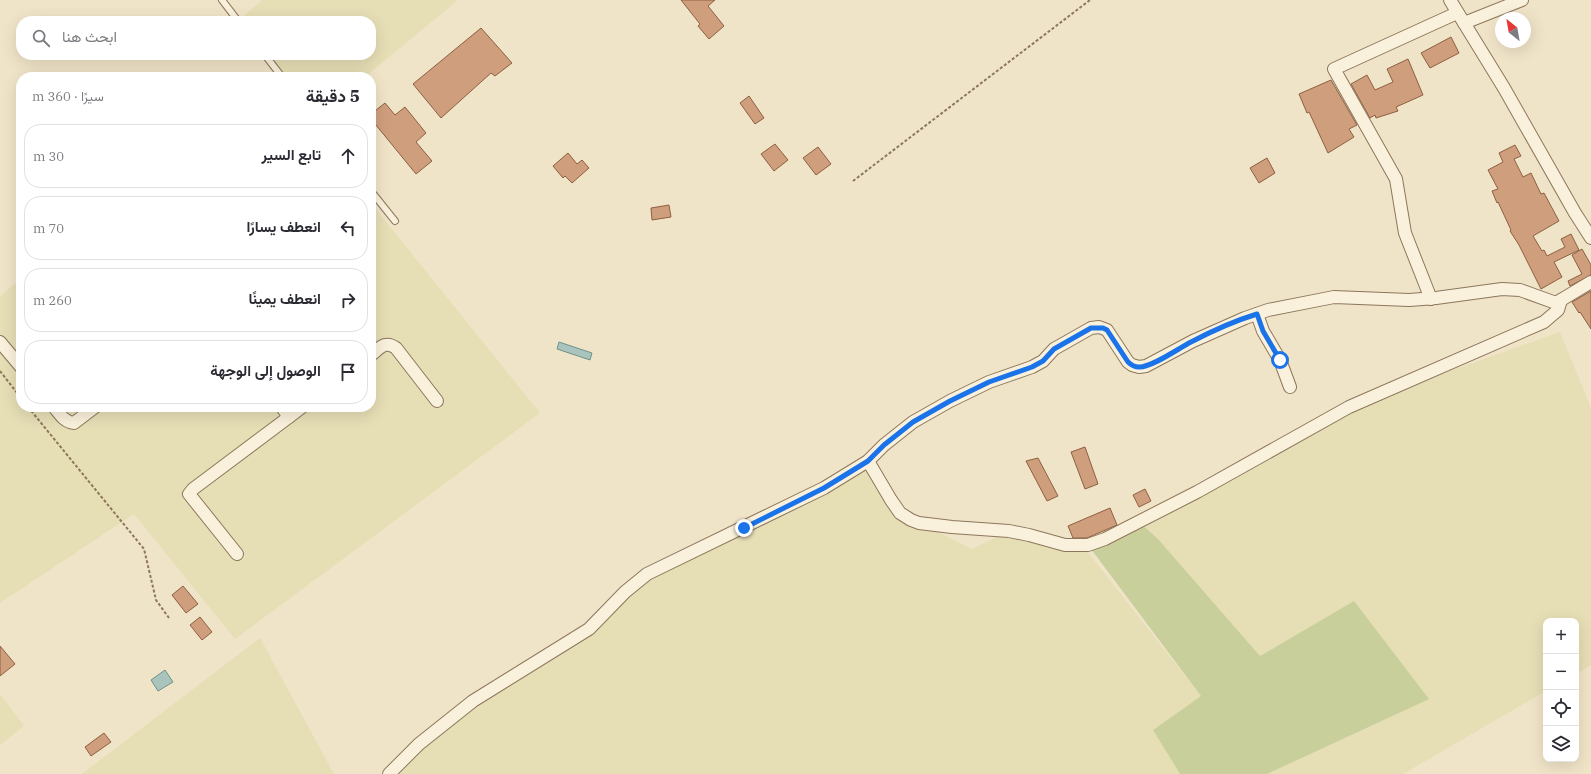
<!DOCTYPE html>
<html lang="ar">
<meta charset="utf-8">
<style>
body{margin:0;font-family:"IBM Plex Serif",Vazirmatn,serif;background:#f7f7f7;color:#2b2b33;direction:rtl}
.controls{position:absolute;right:12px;bottom:12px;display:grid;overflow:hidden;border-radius:8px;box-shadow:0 4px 16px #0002}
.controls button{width:36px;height:36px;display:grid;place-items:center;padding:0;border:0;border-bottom:1px solid #e1e1e2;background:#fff;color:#2b2b33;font:20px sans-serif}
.compass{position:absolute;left:1495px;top:12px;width:36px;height:36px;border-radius:50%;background:#fff;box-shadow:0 4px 16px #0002;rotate:329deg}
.stop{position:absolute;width:12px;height:12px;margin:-9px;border:3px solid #1a73e8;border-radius:50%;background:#fff}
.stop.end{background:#1a73e8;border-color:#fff;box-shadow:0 1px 4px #0008}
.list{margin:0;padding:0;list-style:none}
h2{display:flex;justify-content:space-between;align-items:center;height:52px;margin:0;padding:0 16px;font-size:17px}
h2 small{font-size:13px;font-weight:400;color:#7c7c81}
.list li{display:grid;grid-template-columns:26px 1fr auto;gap:12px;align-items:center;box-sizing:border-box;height:64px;margin:0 8px 8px;padding:0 8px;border:1px solid #e1e1e2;border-radius:16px}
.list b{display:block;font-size:15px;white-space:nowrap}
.list em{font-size:13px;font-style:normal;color:#7c7c81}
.icon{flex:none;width:22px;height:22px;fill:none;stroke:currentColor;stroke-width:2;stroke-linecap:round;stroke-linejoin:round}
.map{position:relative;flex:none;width:1591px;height:774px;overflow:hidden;direction:ltr}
.search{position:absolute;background:#fff;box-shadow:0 4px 16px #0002;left:16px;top:16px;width:360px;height:44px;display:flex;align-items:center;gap:10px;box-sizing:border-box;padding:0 14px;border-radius:16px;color:#7c7c81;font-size:15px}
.panel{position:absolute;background:#fff;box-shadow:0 4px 16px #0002;left:16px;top:72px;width:360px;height:340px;border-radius:16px;direction:rtl}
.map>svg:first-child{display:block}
</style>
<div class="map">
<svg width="1591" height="774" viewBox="0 0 1591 774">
<rect width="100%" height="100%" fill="#f0e4c8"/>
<g fill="#e6deb5">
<polygon points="262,0 458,0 365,77 282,77 265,55 371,55 371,21 238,21"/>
<polygon points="371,203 540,413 235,639 134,514 0,603 0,296 21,279 21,407 371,407"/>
<polygon points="1560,332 1591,408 1591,665 1576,674 1576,621 1546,621 1546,691 1403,774 1262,774 1354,602 1260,656 1158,539 1139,522 1349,407"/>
<polygon points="868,461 900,513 972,549 1009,531 1083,546 1201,696 1153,730 1180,774 394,774 491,689 577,638 647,574"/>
<polygon points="260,638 334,774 82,774"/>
<polygon points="0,694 24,726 0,745"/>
</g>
<polygon fill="#c9cf9b" points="1139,522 1158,539 1260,656 1354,601 1429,699 1267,774 1180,774 1153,730 1201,696 1088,545"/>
<g fill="#a9c4bc" stroke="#6f938a">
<polygon points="559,342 592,353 590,360 557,349"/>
<polygon points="165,670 173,682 158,691 151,680"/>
</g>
<g fill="#cf9f7d" stroke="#8d5f41">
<polygon points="681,0 715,0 708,6 724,26 709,39 698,26 700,24"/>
<polygon points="481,28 512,63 495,76 491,73 441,118 413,84"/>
<polygon points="1451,37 1459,53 1430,68 1421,53"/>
<polygon points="1408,59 1423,95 1396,107 1398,111 1376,118 1375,115 1370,118 1351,84 1367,75 1375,90 1393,82 1387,69"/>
<polygon points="1331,80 1357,125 1349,129 1354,137 1328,153 1309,112 1307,113 1299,94"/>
<polygon points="749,96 764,118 755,124 740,103"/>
<polygon points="385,103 395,115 405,107 426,133 416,142 432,161 416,174 371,119 371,114"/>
<polygon points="775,144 788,160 774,171 761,154"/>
<polygon points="1515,145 1521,156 1514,159 1523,177 1531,173 1541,194 1544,193 1559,221 1533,236 1542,251 1544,250 1547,256 1565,247 1561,239 1571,234 1579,250 1554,262 1562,277 1541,289 1519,245 1510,231 1511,230 1498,202 1497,203 1492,191 1498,189 1488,170 1503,162 1499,153"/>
<polygon points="818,147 831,164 816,175 803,158"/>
<polygon points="568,153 577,164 582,160 589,168 572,183 565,176 563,178 553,166"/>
<polygon points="1267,158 1275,173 1259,183 1250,168"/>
<polygon points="669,205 671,217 652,220 651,208"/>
<polygon points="1582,249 1591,265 1591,275 1570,286 1568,281 1582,274 1572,255"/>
<polygon points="1591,291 1591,329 1580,312 1579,313 1572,302"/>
<polygon points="1085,447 1098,484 1085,489 1071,452"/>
<polygon points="1038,458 1058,496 1047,501 1026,461"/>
<polygon points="1145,489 1151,501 1139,507 1133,495"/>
<polygon points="1110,508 1117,525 1087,538 1073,538 1068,526"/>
<polygon points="183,586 198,604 186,613 172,595"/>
<polygon points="200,617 212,632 202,640 190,625"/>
<polygon points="0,646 15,664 0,676"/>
<polygon points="104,733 111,742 91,756 85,747"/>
</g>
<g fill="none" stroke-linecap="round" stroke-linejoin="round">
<defs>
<g id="lane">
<polyline points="222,0 238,21"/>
<polyline points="265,55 282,77"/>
<polyline points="371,191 395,221"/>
</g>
<g id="street">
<polyline points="1450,0 1504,88 1575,213 1591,238"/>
<polyline points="1464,23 1522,0"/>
<polyline points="1431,299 1405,233 1396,179 1334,69 1457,13"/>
<polyline points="1257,314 1263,331 1280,360 1290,387"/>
<polyline points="0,342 21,367"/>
<path d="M371,355C380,348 385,340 396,348L437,401"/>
<path d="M54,407C60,414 64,422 74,423L95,407"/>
<polyline points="289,417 302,407"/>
<polyline points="868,461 891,500 900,513 911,520 919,523 952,527 1009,531 1029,535 1065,545 1088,545 1105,539 1197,492 1349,407 1544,322 1558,310 1561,300"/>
<polyline points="237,554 189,494 193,489 289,417 282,407"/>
<polyline points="389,774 419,744 473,701 589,629 625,592 647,574 824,488 868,461 884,445 913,422 950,401 989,382 1032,367 1043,361 1054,349 1091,328 1099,327 1107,330 1128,362 1132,365 1139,367 1146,366 1193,341 1245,318 1268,310 1334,297 1409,300 1436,298 1502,289 1520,290 1556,303 1591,282"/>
</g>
</defs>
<use href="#lane" stroke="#8d765c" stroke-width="8"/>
<use href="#street" stroke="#8d765c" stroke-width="14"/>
<g stroke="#8d765c" stroke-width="2" stroke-dasharray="3 2" stroke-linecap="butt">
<polyline points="853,181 1090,0"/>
<polyline points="0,371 21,398"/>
<polyline points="28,407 144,549 156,600 169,618"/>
</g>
<use href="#lane" stroke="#faf1dc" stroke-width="6"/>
<use href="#street" stroke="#faf1dc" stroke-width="12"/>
</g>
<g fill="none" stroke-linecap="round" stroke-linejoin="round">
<path stroke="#1a73e8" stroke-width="5" d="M744,528L824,488L868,461L884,445L913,422L950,401L989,382L1032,367L1043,361L1054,349L1091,328H1103L1107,330L1128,362C1131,365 1134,367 1139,367C1151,368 1179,348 1191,342C1212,331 1234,321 1257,314L1263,331L1280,360"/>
</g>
</svg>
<div class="controls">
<button>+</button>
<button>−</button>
<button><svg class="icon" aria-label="locate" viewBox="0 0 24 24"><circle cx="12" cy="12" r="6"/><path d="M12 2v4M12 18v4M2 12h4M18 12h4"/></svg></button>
<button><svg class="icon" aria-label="layers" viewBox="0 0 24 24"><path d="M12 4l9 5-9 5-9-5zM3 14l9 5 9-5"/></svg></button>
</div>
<svg class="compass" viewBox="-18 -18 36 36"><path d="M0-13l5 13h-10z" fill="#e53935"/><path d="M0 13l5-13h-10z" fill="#7c7c81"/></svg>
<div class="stop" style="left:1280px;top:360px"></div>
<div class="stop end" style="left:744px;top:528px"></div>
<div class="search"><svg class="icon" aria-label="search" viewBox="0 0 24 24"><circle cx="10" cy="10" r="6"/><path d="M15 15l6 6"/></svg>ابحث هنا</div>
<section class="panel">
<h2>5 دقيقة<small>سيرًا · 360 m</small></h2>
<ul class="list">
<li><svg class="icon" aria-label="ahead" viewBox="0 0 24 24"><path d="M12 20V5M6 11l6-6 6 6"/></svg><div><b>تابع السير</b></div><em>30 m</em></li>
<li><svg class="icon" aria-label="left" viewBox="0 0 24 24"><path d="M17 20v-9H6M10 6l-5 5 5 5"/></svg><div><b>انعطف يسارًا</b></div><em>70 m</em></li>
<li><svg class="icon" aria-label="right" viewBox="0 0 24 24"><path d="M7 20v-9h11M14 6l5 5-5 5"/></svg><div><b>انعطف يمينًا</b></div><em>260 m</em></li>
<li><svg class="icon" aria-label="arrive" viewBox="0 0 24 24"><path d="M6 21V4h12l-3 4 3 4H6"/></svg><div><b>الوصول إلى الوجهة</b></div></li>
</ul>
</section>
</div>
